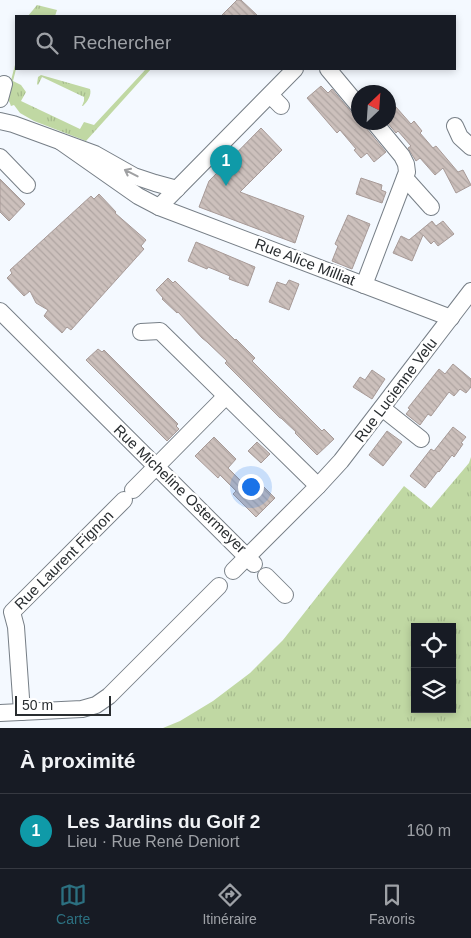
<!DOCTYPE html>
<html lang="fr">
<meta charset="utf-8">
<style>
body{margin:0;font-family:Helvetica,sans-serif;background:#242831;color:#f1f3f6}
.controls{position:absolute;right:15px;bottom:15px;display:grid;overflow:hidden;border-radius:0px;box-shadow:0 2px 8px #0003}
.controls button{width:45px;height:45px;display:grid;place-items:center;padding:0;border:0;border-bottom:1px solid #363941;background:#171b24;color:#f1f3f6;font:25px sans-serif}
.compass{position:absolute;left:351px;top:85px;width:45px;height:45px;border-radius:50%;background:#171b24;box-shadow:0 2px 8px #0003;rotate:25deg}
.scale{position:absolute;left:15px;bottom:12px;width:96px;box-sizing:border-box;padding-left:5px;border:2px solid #292d30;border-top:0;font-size:14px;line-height:18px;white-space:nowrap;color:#292d30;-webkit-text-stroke:4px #fff;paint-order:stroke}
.you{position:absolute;left:250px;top:486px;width:18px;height:18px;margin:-12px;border:4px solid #fff;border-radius:50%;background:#1a73e8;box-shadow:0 0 0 8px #1a73e833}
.badge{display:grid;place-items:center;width:32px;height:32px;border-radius:50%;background:#2c7080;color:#fff;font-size:16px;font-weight:700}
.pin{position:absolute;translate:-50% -41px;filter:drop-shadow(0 1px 2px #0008)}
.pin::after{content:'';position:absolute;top:26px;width:18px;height:15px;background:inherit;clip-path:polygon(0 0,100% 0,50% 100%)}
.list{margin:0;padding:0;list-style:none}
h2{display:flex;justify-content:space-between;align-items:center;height:65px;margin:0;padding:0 20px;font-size:21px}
h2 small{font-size:16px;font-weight:400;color:#9ea1a6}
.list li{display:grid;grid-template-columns:32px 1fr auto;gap:15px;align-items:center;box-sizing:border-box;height:75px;padding:0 20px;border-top:1px solid #363941}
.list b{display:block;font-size:19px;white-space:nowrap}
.list p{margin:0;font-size:16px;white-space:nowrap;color:#9ea1a6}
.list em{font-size:16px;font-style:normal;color:#9ea1a6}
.icon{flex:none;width:28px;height:28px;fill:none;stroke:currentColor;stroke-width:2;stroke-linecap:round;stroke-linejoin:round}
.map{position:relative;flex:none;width:471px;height:728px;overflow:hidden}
.search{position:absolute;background:#171b24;box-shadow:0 2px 8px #0003;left:15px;right:15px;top:15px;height:55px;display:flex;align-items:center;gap:12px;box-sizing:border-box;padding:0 18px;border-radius:0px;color:#9ea1a6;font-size:19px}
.sheet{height:140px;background:#171b24}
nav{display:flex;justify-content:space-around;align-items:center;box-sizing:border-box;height:70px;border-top:1px solid #363941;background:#171b24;font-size:14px;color:#9ea1a6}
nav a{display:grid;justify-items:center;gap:2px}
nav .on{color:#2c7080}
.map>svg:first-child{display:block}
</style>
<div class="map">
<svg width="471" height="728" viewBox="0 0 471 728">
<defs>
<pattern id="grass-tufts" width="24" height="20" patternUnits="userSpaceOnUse" patternTransform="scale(1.25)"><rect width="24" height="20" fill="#c0d8a3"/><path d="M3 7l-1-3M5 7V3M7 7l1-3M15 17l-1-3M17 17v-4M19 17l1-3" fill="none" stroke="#a5ba8d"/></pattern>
<pattern id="building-back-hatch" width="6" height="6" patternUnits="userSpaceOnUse" patternTransform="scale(1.25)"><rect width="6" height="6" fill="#ccc0bc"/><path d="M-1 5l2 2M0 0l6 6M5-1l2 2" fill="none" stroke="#afa5a2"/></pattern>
</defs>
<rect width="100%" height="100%" fill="#f4f9ff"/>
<g fill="url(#grass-tufts)" fill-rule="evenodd">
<polygon points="37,5 57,10 55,16 28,16"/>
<polygon points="16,61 16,69 13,81 21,85 26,92 21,101 80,129 84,122 94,125 146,69 151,69 86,141 34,121 20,113 14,105 11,106 7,96"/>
<path d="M41,75L90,89C92,95 87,102 83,106H82L84,101V97L42,77L38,85L37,84L38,77Z"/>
<path d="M471,457V728H163L180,721L213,701L250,673L283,640L404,486L431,508L469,463ZM415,627H452V709H415Z"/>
</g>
<g fill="url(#building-back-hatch)" stroke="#a79a97">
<polygon points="237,0 241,0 258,16 221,16"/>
<polygon points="321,86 328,93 332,89 358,120 358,122 361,122 386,152 374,162 367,153 361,158 354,150 356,149 340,130 337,133 307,98"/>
<polygon points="388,98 411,124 414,121 422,131 420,133 433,148 436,146 458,172 463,170 471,185 456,193 443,168 435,175 420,158 416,161 408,148 411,146 398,131 396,133 387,122 388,122"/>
<polygon points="261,128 282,150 240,192 304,216 295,243 199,207 209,181"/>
<polygon points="361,178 382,185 381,190 386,192 382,203 356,194"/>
<polygon points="0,179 25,204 9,221 0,212"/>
<polygon points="99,194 116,212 115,213 146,240 141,246 144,249 71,330 67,327 62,333 44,316 48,310 36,303 30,291 24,296 7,278 12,273 10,270 91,196 94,199"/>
<polygon points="348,215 370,224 352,269 332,261 338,246 335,244"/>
<polygon points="432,221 436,226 443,221 454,234 438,246 434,241 431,244 423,235 412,261 393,253 401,236 409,240"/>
<polygon points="196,242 255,267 248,286 229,279 230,276 208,267 207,269 188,261"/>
<polygon points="168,278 173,283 175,281 235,340 236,339 255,358 252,361 322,431 324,429 334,439 317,455 295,433 296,432 281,418 280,418 225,363 227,361 207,342 202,338 178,312 177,313 162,299 163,298 156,290"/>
<polygon points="289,280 299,284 289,310 269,302 277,282 286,285"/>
<polygon points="98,349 102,352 104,350 178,424 176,426 179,429 167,441 86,360"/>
<polygon points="453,364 471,379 471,387 466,393 460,389 454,396 449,392 431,416 428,414 420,425 406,414 410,409 408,408 439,369 445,374"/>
<polygon points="372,370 385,379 372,399 353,387 360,377 365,380"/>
<polygon points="453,427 466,437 461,443 463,444 454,457 452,455 439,472 438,471 425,488 410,476 431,449 434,451"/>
<polygon points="387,431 402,442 383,466 369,455"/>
<polygon points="214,437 236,459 228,468 243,483 252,475 275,498 256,517 233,494 236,491 220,475 218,478 195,456"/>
<polygon points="257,442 270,454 261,463 248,451"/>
</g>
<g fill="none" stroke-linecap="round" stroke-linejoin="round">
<defs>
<g id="minor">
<polyline points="328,69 358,105"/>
<polyline points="270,95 281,106"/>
<polyline points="0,99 4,84"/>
<polyline points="0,121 13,124 95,154 134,176 155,183 177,189"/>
<polyline points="455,126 460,137 471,147"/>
<polyline points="61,142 138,196 159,207 451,318"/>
<polyline points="0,157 27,185"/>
<polyline points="405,178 431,207"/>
<polyline points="159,207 295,69"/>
<polyline points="364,285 407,172 406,164 402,156 374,122"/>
<polyline points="0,311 254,564"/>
<polyline points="141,332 160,331 318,486 233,571"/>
<polyline points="382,408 421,439"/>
<polyline points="318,486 341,461 471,291"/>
<polyline points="133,490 226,396"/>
<polyline points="266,576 285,595"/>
<polyline points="22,712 16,627 12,612 124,500"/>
<polyline points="0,713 82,709 96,705 109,696 219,586"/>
</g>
</defs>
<use href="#minor" stroke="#777f87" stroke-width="18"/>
<use href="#minor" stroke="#fff" stroke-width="16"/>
</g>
<defs><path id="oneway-shaft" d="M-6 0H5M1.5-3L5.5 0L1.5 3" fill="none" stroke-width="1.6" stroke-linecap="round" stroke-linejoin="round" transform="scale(1.25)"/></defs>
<use stroke="#9fa0a2" href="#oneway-shaft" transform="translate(131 173) rotate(-153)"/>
<g text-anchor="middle" stroke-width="5" stroke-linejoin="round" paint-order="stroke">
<g font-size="15" fill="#292d30" stroke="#fff">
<text transform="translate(305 262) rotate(21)" y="5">Rue Alice Milliat</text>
<text transform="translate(396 390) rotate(-53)" y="5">Rue Lucienne Velu</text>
<text transform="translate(180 489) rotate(44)" y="5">Rue Micheline Ostermeyer</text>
<text transform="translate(64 560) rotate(-45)" y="5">Rue Laurent Fignon</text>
</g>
</g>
</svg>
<div class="controls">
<button><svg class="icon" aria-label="locate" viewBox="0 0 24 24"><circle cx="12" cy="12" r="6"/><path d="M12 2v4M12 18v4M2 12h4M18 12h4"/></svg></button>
<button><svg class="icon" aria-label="layers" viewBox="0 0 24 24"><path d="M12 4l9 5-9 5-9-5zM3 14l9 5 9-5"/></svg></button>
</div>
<svg class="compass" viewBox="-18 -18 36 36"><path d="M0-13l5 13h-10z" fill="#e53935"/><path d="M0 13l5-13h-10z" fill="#9ea1a6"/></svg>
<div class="scale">50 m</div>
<div class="you"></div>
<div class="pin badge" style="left:226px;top:186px;background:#0f9aa8">1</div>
<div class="search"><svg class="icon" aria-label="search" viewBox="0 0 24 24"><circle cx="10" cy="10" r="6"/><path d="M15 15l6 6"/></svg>Rechercher</div>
</div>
<section class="sheet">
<h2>À proximité<small></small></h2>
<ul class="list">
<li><span class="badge" style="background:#0f9aa8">1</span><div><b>Les Jardins du Golf 2</b><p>Lieu · Rue René Deniort</p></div><em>160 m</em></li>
</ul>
</section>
<nav>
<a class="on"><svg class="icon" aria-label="map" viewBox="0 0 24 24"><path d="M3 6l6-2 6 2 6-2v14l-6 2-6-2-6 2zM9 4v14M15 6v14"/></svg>Carte</a>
<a><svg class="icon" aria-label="directions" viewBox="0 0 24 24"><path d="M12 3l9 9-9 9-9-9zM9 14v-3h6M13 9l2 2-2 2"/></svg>Itinéraire</a>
<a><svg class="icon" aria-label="saved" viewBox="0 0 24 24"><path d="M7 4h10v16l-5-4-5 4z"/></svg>Favoris</a>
</nav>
